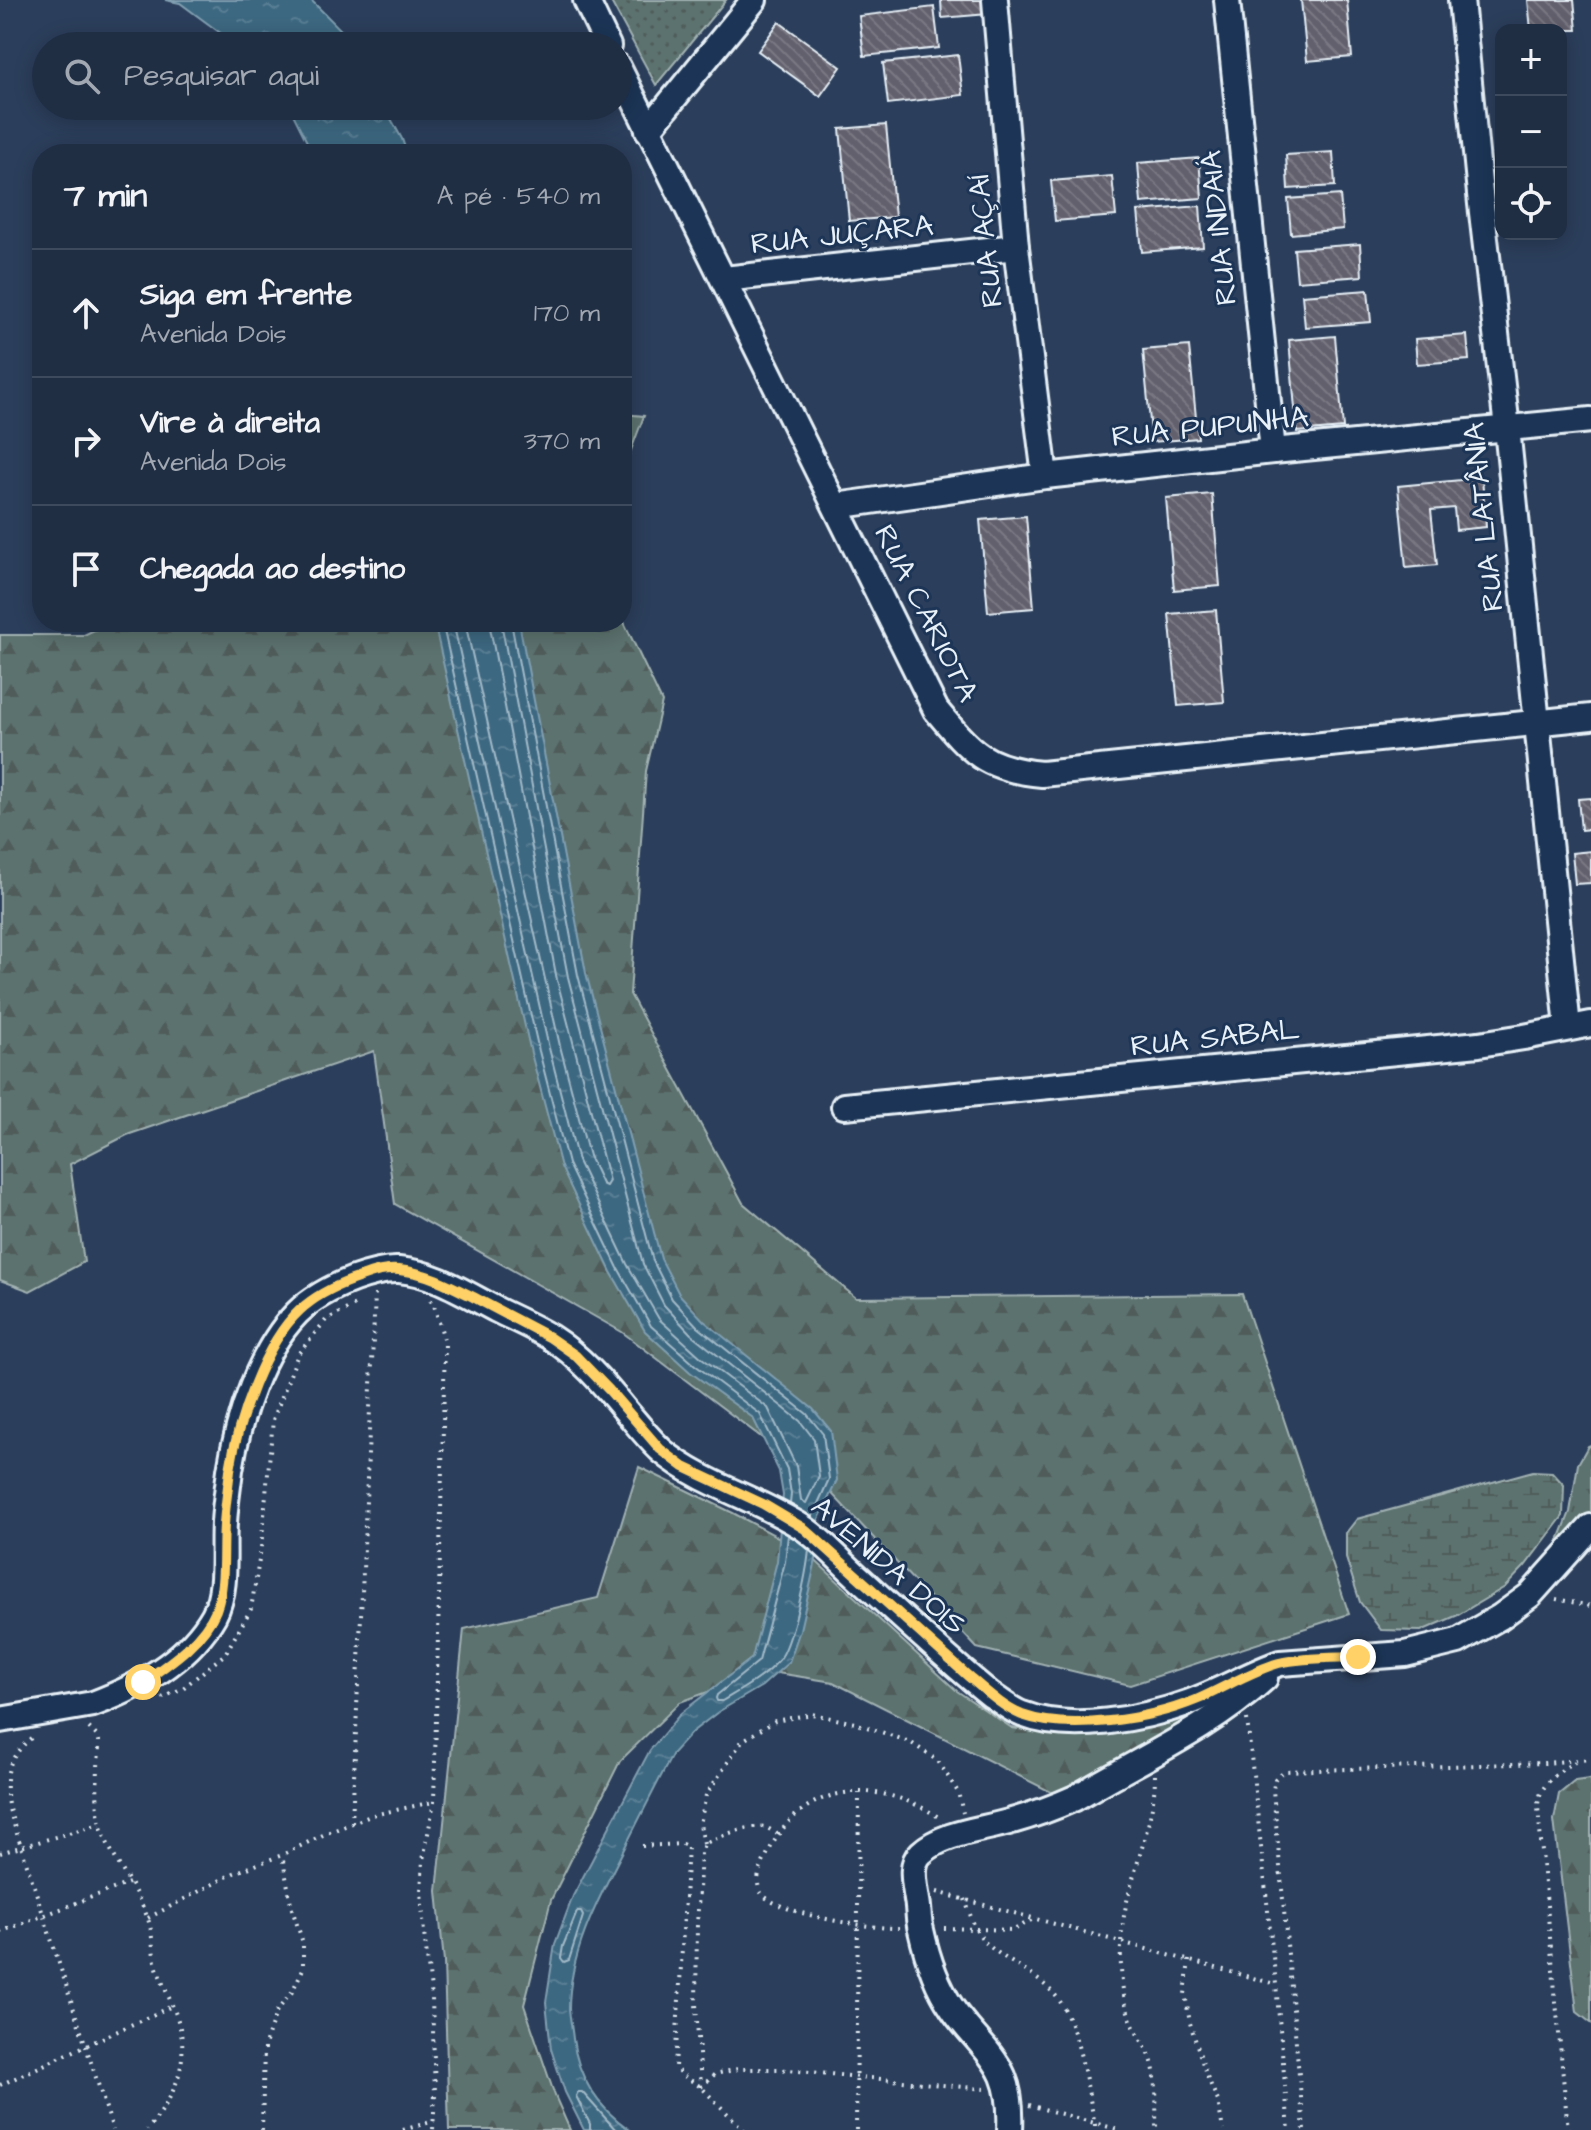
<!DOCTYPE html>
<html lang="pt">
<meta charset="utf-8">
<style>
body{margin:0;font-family:"Architects Daughter",sans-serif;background:#2d3a4f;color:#f1f3f6}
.controls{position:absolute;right:24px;top:24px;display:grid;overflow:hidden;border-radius:16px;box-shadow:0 4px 20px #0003}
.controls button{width:72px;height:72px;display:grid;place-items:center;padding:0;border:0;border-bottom:2px solid #3d4a5d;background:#202e44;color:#f1f3f6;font:40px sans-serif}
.stop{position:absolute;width:24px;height:24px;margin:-18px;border:6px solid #ffd166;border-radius:50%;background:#fff}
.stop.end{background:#ffd166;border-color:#fff;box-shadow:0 2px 8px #0008}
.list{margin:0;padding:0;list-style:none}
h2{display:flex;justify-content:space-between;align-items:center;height:104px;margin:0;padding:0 32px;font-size:34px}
h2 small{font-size:26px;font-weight:400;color:#a2a8b2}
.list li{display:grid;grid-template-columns:52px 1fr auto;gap:24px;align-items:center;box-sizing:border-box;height:128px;padding:0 32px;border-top:2px solid #3d4a5d}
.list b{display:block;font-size:30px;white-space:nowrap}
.list p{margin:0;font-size:26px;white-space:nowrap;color:#a2a8b2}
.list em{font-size:26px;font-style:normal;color:#a2a8b2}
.icon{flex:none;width:44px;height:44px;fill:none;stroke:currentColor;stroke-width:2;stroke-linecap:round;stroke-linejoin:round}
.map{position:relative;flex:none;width:1591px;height:2130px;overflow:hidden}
.search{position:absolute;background:#202e44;box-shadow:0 4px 20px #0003;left:32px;top:32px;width:600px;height:88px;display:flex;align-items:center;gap:20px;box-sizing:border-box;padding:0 28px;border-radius:44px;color:#a2a8b2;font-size:30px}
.panel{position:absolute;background:#202e44;box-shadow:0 4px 20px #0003;left:32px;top:144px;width:600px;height:488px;border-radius:32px}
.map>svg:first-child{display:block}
</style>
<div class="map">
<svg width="1591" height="2130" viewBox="0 0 1591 2130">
<defs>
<pattern id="grass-tufts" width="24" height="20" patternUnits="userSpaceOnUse" patternTransform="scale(2)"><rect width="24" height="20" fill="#5b726e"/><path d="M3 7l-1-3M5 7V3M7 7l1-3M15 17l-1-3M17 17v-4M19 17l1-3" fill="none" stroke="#4f5b5a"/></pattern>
<pattern id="forest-firs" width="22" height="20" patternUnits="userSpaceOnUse" patternTransform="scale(2)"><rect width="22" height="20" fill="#5b726e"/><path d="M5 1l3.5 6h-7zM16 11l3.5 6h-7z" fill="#4f5b5a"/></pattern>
<pattern id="wetland-marsh" width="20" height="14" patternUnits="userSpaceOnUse" patternTransform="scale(2)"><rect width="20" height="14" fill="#5b726e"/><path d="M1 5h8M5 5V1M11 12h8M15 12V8" fill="none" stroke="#4f5b5a"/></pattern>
<pattern id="park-dots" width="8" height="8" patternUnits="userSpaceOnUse" patternTransform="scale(2)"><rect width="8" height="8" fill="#5b726e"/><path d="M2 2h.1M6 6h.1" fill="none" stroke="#4f5b5a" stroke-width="1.8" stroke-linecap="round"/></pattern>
<pattern id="water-ripples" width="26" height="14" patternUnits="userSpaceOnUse" patternTransform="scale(2)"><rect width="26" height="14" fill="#3c6881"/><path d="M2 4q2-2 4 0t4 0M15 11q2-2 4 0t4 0" fill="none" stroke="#587e94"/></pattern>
<pattern id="building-back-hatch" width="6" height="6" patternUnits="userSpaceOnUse" patternTransform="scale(2)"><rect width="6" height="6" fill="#63616d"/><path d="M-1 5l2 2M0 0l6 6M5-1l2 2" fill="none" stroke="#797883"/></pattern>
</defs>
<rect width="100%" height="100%" fill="#2b3e5b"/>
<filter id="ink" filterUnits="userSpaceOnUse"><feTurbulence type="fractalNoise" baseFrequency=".0125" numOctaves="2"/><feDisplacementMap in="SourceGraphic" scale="16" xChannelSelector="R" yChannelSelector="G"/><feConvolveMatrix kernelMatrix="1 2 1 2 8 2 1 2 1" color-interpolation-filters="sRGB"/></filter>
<g filter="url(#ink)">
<polygon fill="url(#grass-tufts)" stroke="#a2b2b3" stroke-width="2" points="1591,1445 1591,1518 1548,1568 1570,1512 1578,1464 1588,1446"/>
<g fill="url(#forest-firs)" stroke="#a2b2b3" stroke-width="2">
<polygon points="622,414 644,416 622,474"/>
<polygon points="622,618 662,702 646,771 630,994 743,1203 856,1298 1242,1294 1349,1614 1130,1685 977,1648 822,1483 622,1332 395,1204 374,1051 127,1135 70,1164 84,1262 30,1291 0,1280 0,635 84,635 111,622 622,622"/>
<polygon points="639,1467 733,1513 806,1552 957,1691 1012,1728 1070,1737 1109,1734 1182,1717 1250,1685 1135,1757 1055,1794 833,1682 765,1671 680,1702 620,1761 551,1900 524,2005 555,2096 570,2130 449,2130 444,1962 437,1891 464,1629 598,1598"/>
<polygon points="1591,1779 1591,2023 1577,2012 1554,1820 1559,1794 1575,1781"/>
</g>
<polygon fill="url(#wetland-marsh)" stroke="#a2b2b3" stroke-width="2" points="1533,1471 1552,1472 1564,1485 1563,1516 1525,1566 1505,1587 1458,1615 1421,1631 1381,1630 1360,1602 1346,1558 1346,1533 1357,1519"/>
<polygon fill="url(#park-dots)" stroke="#a2b2b3" stroke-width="2" points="610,0 726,0 656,85"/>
<g fill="url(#water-ripples)" stroke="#819fb1" stroke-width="2">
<polygon points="165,0 311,0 341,30 350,46 238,46 180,3"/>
<polygon points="289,106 384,106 402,139 407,154 313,154"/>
<path d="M434,622H519L586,973L661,1259L679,1294L704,1321L813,1409L831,1431L837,1480L818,1521L817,1555L800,1630L789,1662L762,1686L718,1712L692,1732L673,1753C657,1784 641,1815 625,1847C600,1896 569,1951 569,2009C570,2019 572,2029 573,2039C578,2078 598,2108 630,2130H584L565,2092L551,2049L546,2002L555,1944L573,1896L650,1750L681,1713L752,1658L777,1561L783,1495L779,1471L753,1418L690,1372L645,1331L611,1272L561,1167L531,1053Z"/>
</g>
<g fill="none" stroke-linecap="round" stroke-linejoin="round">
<g stroke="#a3bac8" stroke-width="2">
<polyline points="442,622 539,1051 568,1164 618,1268 651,1326 695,1365 760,1414 787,1469 791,1494 790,1504"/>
<polyline points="453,622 549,1048 578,1161 627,1264 659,1319 702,1358 768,1408 796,1466 801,1500 806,1503 819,1476 814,1439 800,1421 691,1334 664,1305 643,1264 568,977 501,622"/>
<polyline points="465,622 560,1046 589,1156 602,1184 606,1186 609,1181 557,980 489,622"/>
<polyline points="511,622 578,975 653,1261 672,1299 698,1327 807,1414 823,1434 829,1479 812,1517"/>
<path d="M788,1535L785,1562L759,1661L717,1695L716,1698L717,1701H722C742,1689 763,1678 779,1660C792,1646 807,1571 809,1550"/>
<polygon points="577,1912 581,1912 583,1916 569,1960 564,1962 561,1958 563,1946"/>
<polyline points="590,2130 590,2124 576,2096 578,2092 582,2092 616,2130"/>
</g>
</g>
<g fill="url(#building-back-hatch)" stroke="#e8f1f8" stroke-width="2">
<polygon points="941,0 987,0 988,14 942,18"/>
<polygon points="1301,0 1347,0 1352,57 1307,61"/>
<polygon points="1528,0 1574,0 1577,30 1531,30"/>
<polygon points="934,7 939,48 864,56 859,16"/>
<polygon points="779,22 841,67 820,96 758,51"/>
<polygon points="958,55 963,95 888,104 883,63"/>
<polygon points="886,125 895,217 849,221 840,129"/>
<polygon points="1333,152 1335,186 1288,189 1286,155"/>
<polygon points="1199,158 1202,198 1141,203 1138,163"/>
<polygon points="1112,176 1116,216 1055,221 1051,181"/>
<polygon points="1340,195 1343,229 1291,234 1288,199"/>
<polygon points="1200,206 1203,247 1142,252 1138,211"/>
<polygon points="1360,244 1362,276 1297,281 1294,249"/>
<polygon points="1368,290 1371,322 1305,327 1302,295"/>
<polygon points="1467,335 1469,360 1417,364 1415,339"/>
<polygon points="1335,336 1343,428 1297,432 1289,340"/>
<polygon points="1189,346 1198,438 1152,442 1143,350"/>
<polygon points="1482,478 1486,527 1456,530 1454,508 1431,510 1437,565 1406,568 1398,486"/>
<polygon points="1212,494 1220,586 1174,590 1166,498"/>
<polygon points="1026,516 1034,608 988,612 980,520"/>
<polygon points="1216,610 1224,702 1178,706 1169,614"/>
<polygon points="1591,798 1591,829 1581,830 1578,799"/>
<polygon points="1591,851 1591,883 1575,884 1572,853"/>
</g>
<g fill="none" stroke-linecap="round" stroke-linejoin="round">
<defs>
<g id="minor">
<polyline points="586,0 608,46"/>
<polyline points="995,0 1016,247 1045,476"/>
<polyline points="1227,0 1273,451"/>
<polyline points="1461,0 1481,204 1507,428 1568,1028"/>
<path d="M618,67L936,710C971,752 985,769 1042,774L1591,717"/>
<polyline points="648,130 754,0"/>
<polyline points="724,279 1016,247"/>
<polyline points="836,506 1045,476 1273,451 1591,420"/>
<polyline points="844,1106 1479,1044 1524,1037 1591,1024"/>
<path d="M0,1720L93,1704C139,1687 189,1659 214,1615C228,1588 222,1552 224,1523C225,1505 228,1487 230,1470C238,1418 260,1351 297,1313C313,1297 333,1287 354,1279C368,1274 384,1269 399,1270C435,1273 466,1294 497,1310C515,1319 534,1327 550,1337C580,1356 604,1384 626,1411C638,1425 649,1439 662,1451C703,1485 757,1498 802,1527C822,1540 839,1560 857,1576C901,1616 944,1657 991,1695C1001,1701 1011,1710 1022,1714C1070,1733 1143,1719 1190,1702C1221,1691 1249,1674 1280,1663L1405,1654L1458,1641L1500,1617L1530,1595L1591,1527"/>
<path d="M1010,2130C1011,2112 1010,2093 1003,2076C992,2051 967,2031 952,2008C936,1985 927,1957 921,1930C918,1920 919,1909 917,1900C915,1885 909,1864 921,1853C944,1832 983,1830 1012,1821C1033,1815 1055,1807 1075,1798C1138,1760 1210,1729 1265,1678"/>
</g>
</defs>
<use href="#minor" stroke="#e8f1f8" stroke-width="30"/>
<g stroke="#e8f1f8" stroke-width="4" stroke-dasharray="2 6" stroke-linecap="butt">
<polyline points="430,1300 434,1305 445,1343 434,1802 423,1860 421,1890 424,1933 432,1998 435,2094 433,2130"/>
<polyline points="1556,1599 1591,1606"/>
<polyline points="162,1698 183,1688 225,1654 251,1609 261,1548 273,1420 298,1354 326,1320 355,1305"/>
<polyline points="1247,1719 1276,1984 1289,2130"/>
<path d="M89,1728L98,1737L99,1741C99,1765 94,1805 101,1827C112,1860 136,1887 148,1919C153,1933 152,1948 155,1961C161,1983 173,2003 179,2024C190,2065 173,2100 147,2130"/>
<path d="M31,1738C6,1760 5,1774 8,1806L113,2130"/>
<path d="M1155,1775C1155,1832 1122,1888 1121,1945C1120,1974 1122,2003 1135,2029C1140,2040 1149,2050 1152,2062C1158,2084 1156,2107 1156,2130"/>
<polyline points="352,1823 375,1294"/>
<polyline points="704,1844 700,1824 706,1795 742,1741 775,1721 812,1714 855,1723 910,1742 938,1761 958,1792 963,1813"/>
<polyline points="642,1846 682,1844 688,1847 675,2067 681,2074 701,2087 744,2130"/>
<polyline points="0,1853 100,1824"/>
<polyline points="937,1892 1275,1984"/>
<path d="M965,1899C970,1914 975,1932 986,1943C1008,1964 1041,1975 1059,2000C1079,2029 1087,2088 1095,2124V2130"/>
<polyline points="148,1918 234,1873 282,1855 327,1833 373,1815 433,1802"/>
<path d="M899,1928C873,1929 772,1914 760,1891C754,1879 763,1862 769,1851C804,1780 879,1778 940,1818"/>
<polyline points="944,1928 1014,1930 1035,1918"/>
<polyline points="0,1932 129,1883"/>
<polyline points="1189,1960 1185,1994 1190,2023 1206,2074 1218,2101 1223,2130"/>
<polyline points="0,2085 172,2006"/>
<polyline points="701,2087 715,2074 738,2069 778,2069 984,2089"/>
<path d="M701,2087L696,2004L697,1926L701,1853L704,1844C716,1837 752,1824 765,1827C766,1827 776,1833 777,1834"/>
<polyline points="1029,2105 1120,2130"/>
<polyline points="262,2130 264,2048 276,2012 292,1992 303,1969 303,1943 292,1909 282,1855"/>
<polyline points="403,2130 434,2121"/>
<polyline points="856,2130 859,1793"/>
<polyline points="1304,2130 1273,1790 1275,1779 1284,1771 1545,1763 1591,1759"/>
<path d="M1568,2130L1539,1820C1539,1814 1537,1805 1539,1799C1543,1782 1561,1770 1575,1762"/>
</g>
<use href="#minor" stroke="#1d3557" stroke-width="24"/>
</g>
</g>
<g fill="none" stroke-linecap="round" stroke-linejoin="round" filter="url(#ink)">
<path stroke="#ffd166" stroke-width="10" d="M143,1682C170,1663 203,1641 216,1610C226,1584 222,1552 224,1525C225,1507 228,1488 230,1470C237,1423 264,1343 300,1310C315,1296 333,1287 352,1280C367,1275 383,1268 399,1270C429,1273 453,1287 479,1300C502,1312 526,1325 549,1337L575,1355L609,1390L660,1449L684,1467L763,1504L805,1529L968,1676C984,1689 1002,1707 1022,1715C1069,1732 1150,1719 1196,1700C1222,1689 1253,1670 1279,1663C1305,1657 1333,1658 1358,1657"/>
</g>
<g text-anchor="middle" stroke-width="6" stroke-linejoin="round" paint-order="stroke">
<g font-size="30" fill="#e8f1f8" stroke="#1d3557">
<text transform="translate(1218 228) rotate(-96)" y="10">RUA INDAIÁ</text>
<text transform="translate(842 234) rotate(-6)" y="10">RUA JUÇARA</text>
<text transform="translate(985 241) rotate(-96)" y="10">RUA AÇAÍ</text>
<text transform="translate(1210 426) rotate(-6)" y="10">RUA PUPUNHA</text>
<text transform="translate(1483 517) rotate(-96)" y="10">RUA LATÂNIA</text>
<text transform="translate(927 613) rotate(63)" y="10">RUA CARIOTA</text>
<text transform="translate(1215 1037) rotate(-6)" y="10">RUA SABAL</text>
<text transform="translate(889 1565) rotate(41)" y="10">AVENIDA DOIS</text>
</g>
</g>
</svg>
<div class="controls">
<button>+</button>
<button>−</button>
<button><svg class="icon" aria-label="locate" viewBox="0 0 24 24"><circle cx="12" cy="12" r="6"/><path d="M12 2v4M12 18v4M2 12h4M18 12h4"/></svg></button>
</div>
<div class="stop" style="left:143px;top:1682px"></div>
<div class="stop end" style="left:1358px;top:1657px"></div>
<div class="search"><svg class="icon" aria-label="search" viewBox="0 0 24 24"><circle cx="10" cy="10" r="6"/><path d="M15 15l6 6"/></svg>Pesquisar aqui</div>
<section class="panel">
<h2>7 min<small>A pé · 540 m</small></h2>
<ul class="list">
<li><svg class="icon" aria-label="ahead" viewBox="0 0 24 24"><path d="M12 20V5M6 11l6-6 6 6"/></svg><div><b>Siga em frente</b><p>Avenida Dois</p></div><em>170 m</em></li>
<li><svg class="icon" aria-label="right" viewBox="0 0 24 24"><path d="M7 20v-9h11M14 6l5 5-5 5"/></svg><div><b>Vire à direita</b><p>Avenida Dois</p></div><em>370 m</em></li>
<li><svg class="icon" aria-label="arrive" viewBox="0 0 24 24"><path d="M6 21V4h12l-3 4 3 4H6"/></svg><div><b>Chegada ao destino</b></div></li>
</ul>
</section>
</div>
